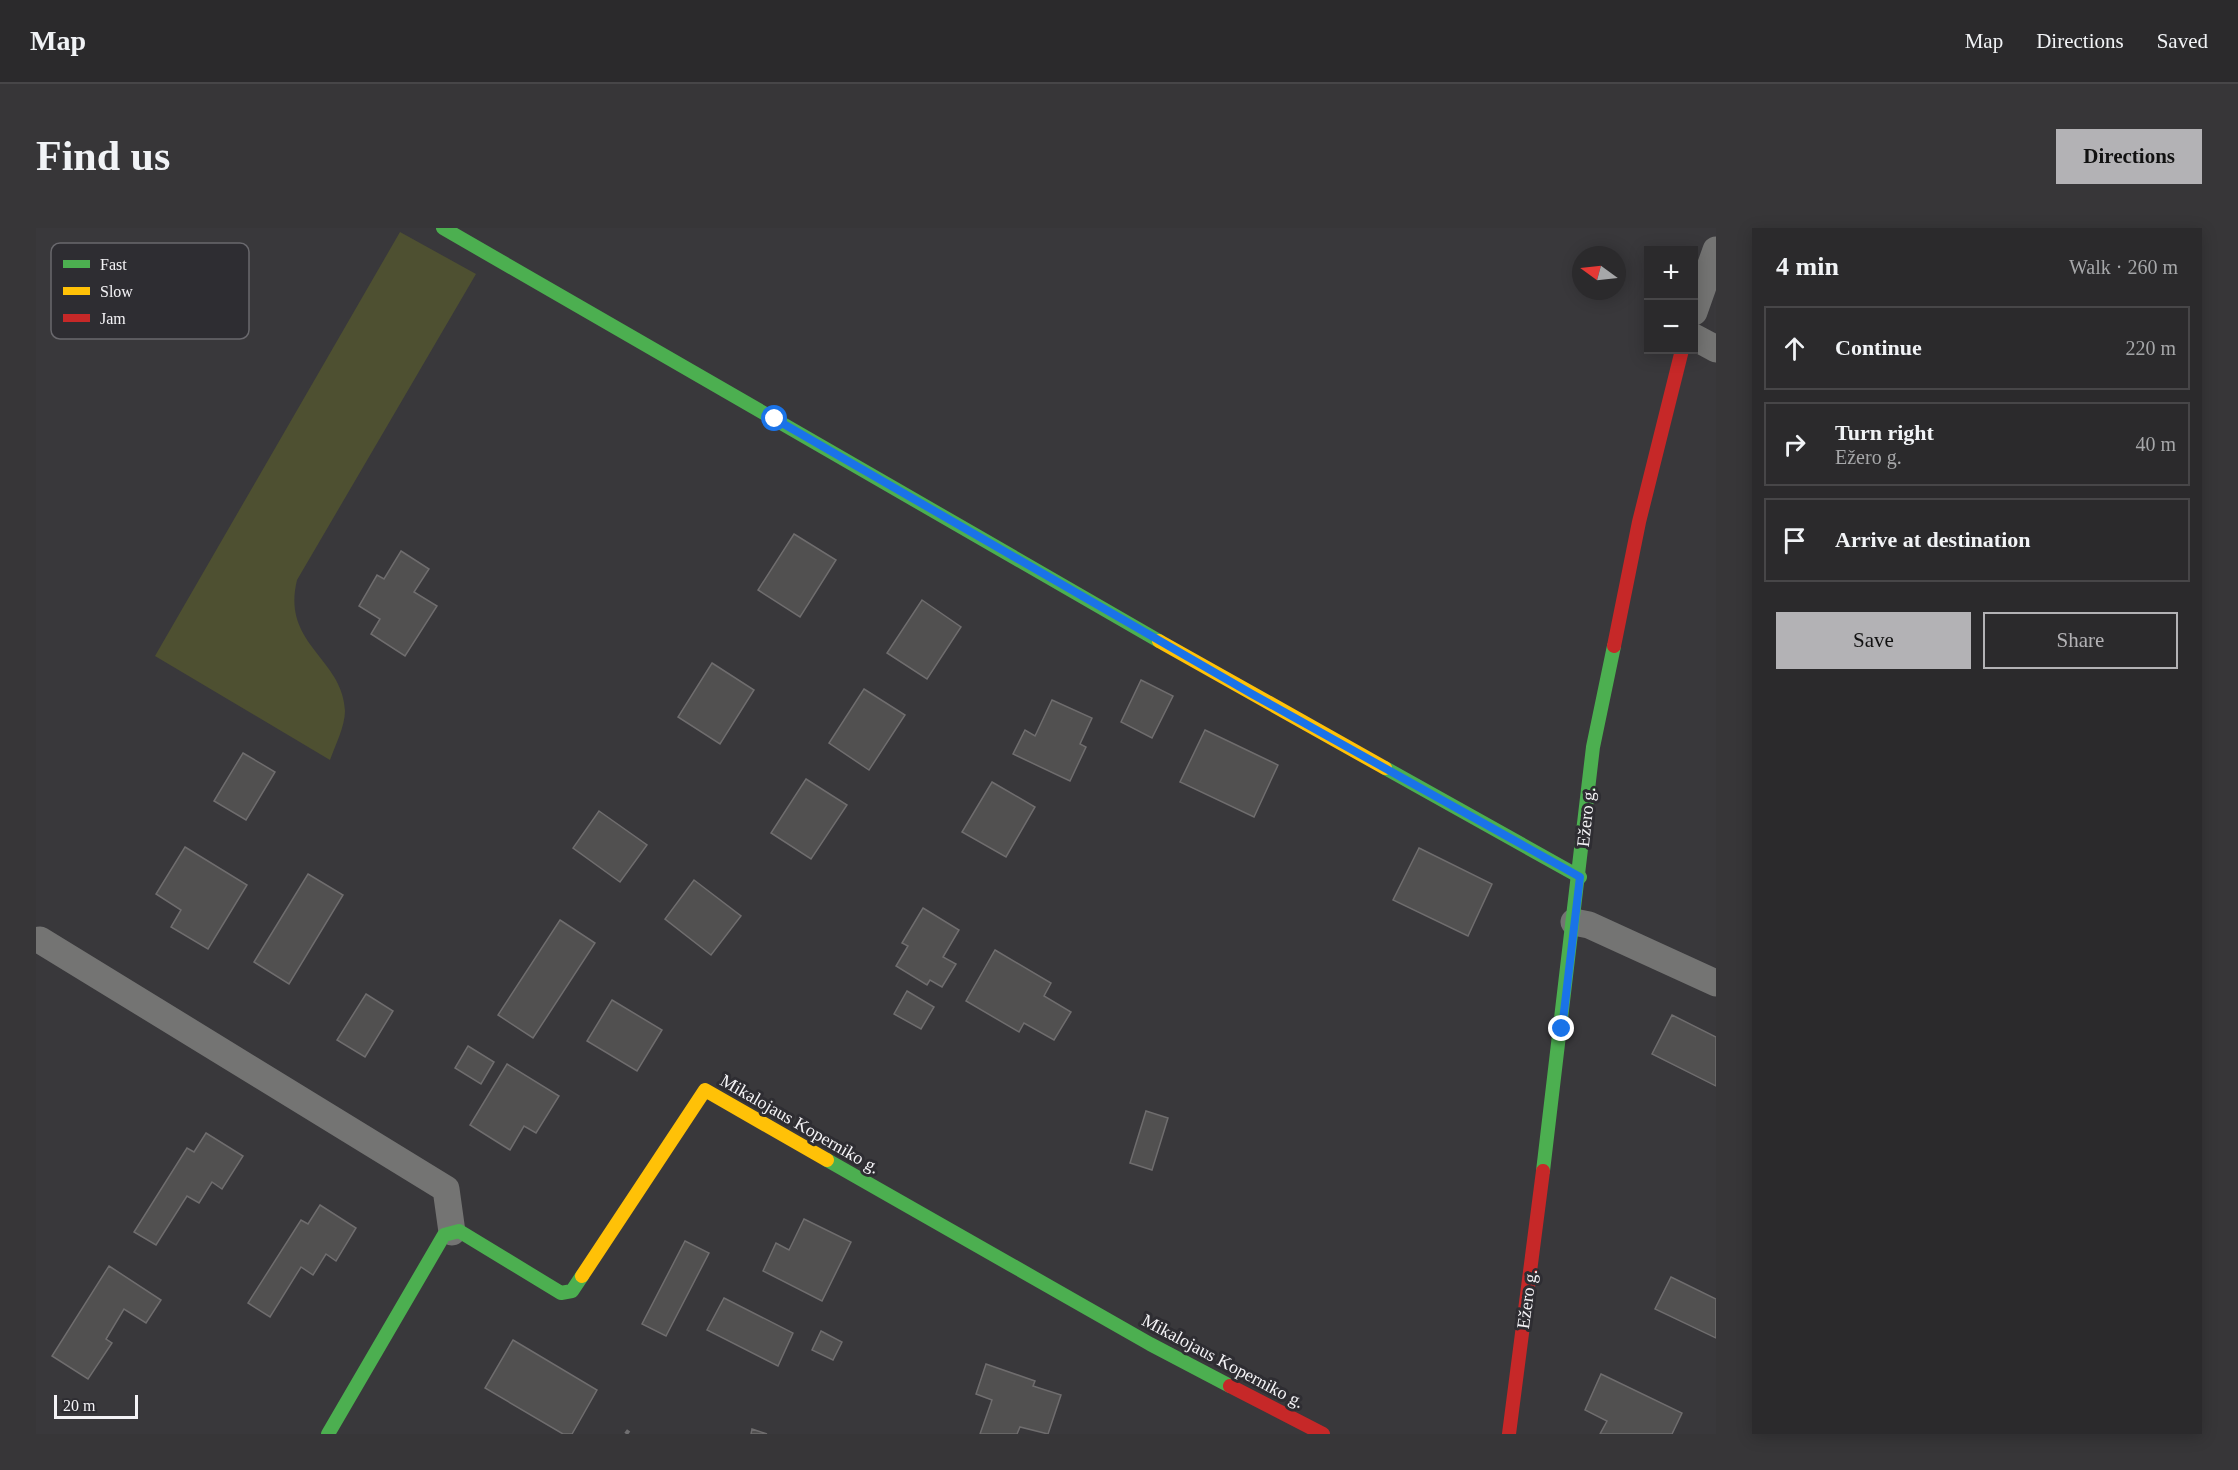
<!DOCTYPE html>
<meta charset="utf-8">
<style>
body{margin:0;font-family:"Times New Roman",serif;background:#373638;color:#f1f3f6}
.controls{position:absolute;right:18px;top:18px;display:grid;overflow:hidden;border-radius:0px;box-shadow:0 3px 15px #0003}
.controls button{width:54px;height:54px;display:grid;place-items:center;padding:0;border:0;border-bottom:2px solid #474648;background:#2b2a2c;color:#f1f3f6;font:30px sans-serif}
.compass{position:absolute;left:1536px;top:18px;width:54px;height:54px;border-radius:50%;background:#2b2a2c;box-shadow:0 3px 15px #0003;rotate:285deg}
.scale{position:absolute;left:18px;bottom:15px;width:84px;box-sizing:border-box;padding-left:6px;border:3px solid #f4f3f6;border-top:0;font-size:16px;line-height:21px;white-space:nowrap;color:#f4f3f6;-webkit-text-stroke:4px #2e2d32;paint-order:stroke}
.stop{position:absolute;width:18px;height:18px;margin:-14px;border:4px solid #1a73e8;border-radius:50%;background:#fff}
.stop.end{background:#1a73e8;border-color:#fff;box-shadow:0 2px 6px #0008}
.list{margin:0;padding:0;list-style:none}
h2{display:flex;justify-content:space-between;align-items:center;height:78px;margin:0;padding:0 24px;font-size:26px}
h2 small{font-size:20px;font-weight:400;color:#a6a7a9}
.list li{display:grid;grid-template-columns:39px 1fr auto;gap:18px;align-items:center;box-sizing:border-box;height:84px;margin:0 12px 12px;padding:0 12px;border:2px solid #474648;border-radius:0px}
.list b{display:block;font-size:22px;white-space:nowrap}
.list p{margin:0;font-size:20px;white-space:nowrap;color:#a6a7a9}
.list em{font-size:20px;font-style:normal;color:#a6a7a9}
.actions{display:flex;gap:12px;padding:18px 24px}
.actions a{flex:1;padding:14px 0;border:2px solid #b3b2b5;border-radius:0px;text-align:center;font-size:21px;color:#b3b2b5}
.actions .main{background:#b3b2b5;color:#111}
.icon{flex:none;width:33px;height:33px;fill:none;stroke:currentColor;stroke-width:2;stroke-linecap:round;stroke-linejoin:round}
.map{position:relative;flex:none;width:1680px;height:1206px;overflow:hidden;border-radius:0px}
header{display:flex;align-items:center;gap:36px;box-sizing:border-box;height:84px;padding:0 30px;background:#2b2a2c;border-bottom:2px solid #474648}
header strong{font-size:28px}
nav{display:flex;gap:33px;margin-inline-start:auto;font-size:21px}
.intro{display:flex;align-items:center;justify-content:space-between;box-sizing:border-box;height:144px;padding:0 36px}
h1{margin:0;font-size:42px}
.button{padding:15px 27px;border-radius:0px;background:#b3b2b5;color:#111;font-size:21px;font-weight:700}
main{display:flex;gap:36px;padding:0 36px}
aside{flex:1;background:#2b2a2c;border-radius:0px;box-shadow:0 3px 15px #0003}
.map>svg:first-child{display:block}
</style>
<header>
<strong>Map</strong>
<nav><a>Map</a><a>Directions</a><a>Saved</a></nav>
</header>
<div class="intro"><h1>Find us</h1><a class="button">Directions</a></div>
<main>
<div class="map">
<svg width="1680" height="1206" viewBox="0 0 1680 1206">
<rect width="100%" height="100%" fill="#39383b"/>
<path fill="#4e5031" d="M364,4L440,46L261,352C245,417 307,430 309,483C309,498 299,518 294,532L119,428Z"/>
<g fill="#515050" stroke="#6f6d6e" stroke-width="1.5">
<polygon points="758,306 800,332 764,389 722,362"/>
<polygon points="365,323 393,341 378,364 401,378 369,428 335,406 344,391 323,378 341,347 348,351"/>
<polygon points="886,372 925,399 891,451 851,425"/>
<polygon points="676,435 718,462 684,516 642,489"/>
<polygon points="1105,452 1137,468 1116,510 1085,494"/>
<polygon points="828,461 869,487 833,542 793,515"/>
<polygon points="1016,472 1056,490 1044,516 1050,519 1034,553 977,526 989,502 999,508"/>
<polygon points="1169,502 1242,537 1218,589 1144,554"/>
<polygon points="207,525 239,544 210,592 178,573"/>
<polygon points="770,551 811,577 775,631 735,605"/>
<polygon points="956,554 999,579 970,629 926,604"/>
<polygon points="563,583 611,617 584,654 537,620"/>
<polygon points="149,619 211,657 172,721 135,699 145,682 120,666"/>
<polygon points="1383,620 1456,656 1432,708 1357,672"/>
<polygon points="272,646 307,667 253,756 218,734"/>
<polygon points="658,652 705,688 675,727 629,691"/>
<polygon points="887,680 923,702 907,729 920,736 906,759 894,752 891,757 860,738 872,718 866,715"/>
<polygon points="524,692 559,715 497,810 462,787"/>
<polygon points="959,722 1015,755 1008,768 1035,784 1018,812 988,795 983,804 930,773"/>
<polygon points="871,763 898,779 885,801 858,786"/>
<polygon points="330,766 357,783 329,829 301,812"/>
<polygon points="576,772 626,802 601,843 551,813"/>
<polygon points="1636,787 1680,809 1680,858 1616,826"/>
<polygon points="432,818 458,834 445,856 419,840"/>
<polygon points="471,836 523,868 500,905 488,898 474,922 434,897"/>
<polygon points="1110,883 1132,890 1116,942 1094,935"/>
<polygon points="170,905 207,928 186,961 176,954 163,975 151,968 120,1017 98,1004 151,920 158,924"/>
<polygon points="284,977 320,1000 300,1033 290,1026 277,1047 265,1039 234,1089 212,1075 265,992 272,996"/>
<polygon points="768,991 815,1014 786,1073 727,1043 740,1015 753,1022"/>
<polygon points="649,1013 673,1025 630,1108 606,1096"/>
<polygon points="73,1038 125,1072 110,1095 88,1081 70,1111 76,1115 52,1151 16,1128"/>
<polygon points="1635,1049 1680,1071 1680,1110 1619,1081"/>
<polygon points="688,1070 757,1105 742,1138 671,1102"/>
<polygon points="785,1103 806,1114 797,1132 776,1122"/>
<polygon points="477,1112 561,1162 536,1206 527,1206 449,1160"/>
<polygon points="950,1136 999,1153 997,1158 1025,1167 1012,1206 984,1199 981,1206 944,1206 956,1172 940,1166"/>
<polygon points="1565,1146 1646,1185 1636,1206 1564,1206 1571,1193 1549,1182"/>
<polygon points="716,1201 731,1206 715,1206"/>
</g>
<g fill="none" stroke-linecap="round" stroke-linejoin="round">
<polyline stroke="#706f71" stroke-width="4" stroke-dasharray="4.5 4.5" stroke-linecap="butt" points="590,1206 595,1199"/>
<g stroke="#747473" stroke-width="27">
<polyline points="1658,84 1680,22"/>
<polyline points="1658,109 1680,121"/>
<polyline points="1538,694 1553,697 1680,755"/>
<polyline points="4,712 410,961 416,1004"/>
</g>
<g stroke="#4caf50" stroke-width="14">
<polyline points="407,0 1123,413"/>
<polyline points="1349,540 1544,649"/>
<polyline points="791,932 1114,1116 1194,1158"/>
<polyline points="1507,943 1557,519 1578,418"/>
<polyline points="292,1206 408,1007 423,1003 525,1065 536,1063 546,1048"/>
</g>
<g stroke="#ffc107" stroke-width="14">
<polyline points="1123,413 1349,540"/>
<polyline points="546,1048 669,862 791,932"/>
</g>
<g stroke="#c62828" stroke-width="14">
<polyline points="1578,418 1603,294 1646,122"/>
<polyline points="1194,1158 1287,1206"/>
<polyline points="1473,1206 1507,943"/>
</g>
</g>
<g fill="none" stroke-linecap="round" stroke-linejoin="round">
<polyline stroke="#1a73e8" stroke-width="8" points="739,191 1216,466 1544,649 1526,801"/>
</g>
<g text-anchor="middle" stroke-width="6" stroke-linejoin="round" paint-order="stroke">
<g font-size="18" fill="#f4f3f6" stroke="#2e2d32">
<text transform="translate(1550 589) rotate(-84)" y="6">Ežero g.</text>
<text transform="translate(764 896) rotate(30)" y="6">Mikalojaus Koperniko g.</text>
<text transform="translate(1491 1071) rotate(-82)" y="6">Ežero g.</text>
<text transform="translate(1187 1133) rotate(28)" y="6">Mikalojaus Koperniko g.</text>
</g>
</g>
<rect x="15" y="15" width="198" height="96" rx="9" fill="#2e2d32" stroke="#69686d" stroke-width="1.5"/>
<rect x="27" y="32" width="27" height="8" fill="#4caf50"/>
<rect x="27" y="59" width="27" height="8" fill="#ffc107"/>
<rect x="27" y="86" width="27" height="8" fill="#c62828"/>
<g font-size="16" fill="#f4f3f6">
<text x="64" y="42">Fast</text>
<text x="64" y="69">Slow</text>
<text x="64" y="96">Jam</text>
</g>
</svg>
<div class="controls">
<button>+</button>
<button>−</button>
</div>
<svg class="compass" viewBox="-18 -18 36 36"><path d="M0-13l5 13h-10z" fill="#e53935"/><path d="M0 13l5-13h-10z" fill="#a6a7a9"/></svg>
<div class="scale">20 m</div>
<div class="stop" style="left:739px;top:191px"></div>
<div class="stop end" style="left:1526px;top:801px"></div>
</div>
<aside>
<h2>4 min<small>Walk · 260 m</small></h2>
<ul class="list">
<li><svg class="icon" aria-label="ahead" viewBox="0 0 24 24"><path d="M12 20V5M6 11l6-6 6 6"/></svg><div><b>Continue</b></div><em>220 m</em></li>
<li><svg class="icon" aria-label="right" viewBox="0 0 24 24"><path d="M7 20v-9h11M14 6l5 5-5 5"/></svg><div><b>Turn right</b><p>Ežero g.</p></div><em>40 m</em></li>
<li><svg class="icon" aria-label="arrive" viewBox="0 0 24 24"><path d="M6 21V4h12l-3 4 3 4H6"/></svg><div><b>Arrive at destination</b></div></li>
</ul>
<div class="actions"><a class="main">Save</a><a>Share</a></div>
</aside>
</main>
